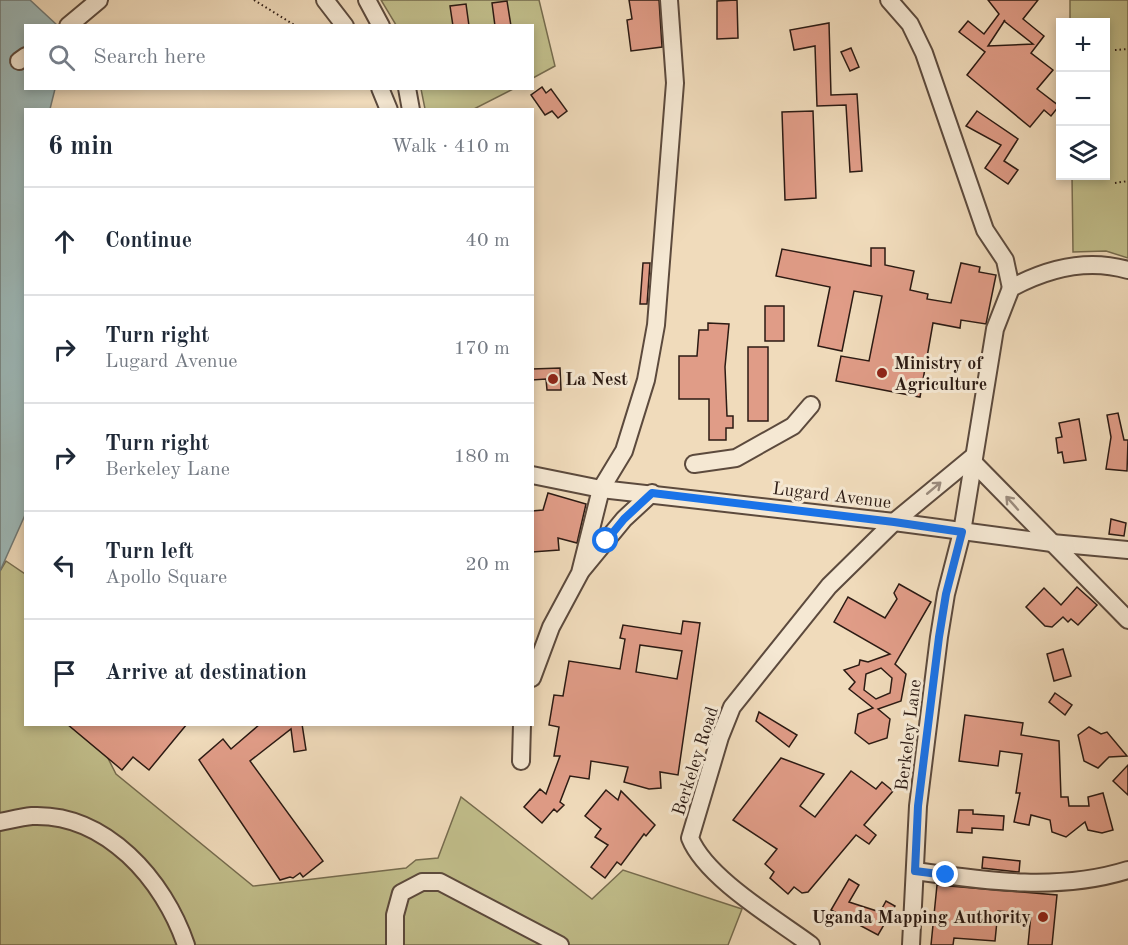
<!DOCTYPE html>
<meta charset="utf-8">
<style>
body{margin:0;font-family:"Old Standard TT",serif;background:#f6f6f7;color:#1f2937}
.controls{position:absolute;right:18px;top:18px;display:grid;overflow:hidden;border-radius:0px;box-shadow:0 3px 9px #0003}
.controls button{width:54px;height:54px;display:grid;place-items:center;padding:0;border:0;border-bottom:2px solid #e0e1e3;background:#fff;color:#1f2937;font:30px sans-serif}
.stop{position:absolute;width:18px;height:18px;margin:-14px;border:4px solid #1a73e8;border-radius:50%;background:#fff}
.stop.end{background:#1a73e8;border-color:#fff;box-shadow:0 2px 6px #0008}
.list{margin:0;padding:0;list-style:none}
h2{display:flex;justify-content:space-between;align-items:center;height:78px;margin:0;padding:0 24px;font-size:26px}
h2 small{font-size:20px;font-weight:400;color:#747a83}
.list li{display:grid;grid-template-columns:39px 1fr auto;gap:18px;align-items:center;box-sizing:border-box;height:108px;padding:0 24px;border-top:2px solid #e0e1e3}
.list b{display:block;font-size:22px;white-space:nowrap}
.list p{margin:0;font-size:20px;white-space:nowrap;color:#747a83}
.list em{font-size:20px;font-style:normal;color:#747a83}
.icon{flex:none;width:33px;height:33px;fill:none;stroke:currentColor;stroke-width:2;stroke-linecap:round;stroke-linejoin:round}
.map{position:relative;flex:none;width:1128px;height:945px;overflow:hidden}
.search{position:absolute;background:#fff;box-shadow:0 3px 9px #0003;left:24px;top:24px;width:510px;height:66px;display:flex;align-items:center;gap:15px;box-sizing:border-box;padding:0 21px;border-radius:0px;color:#747a83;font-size:22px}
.panel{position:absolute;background:#fff;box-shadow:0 3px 9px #0003;left:24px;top:108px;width:510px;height:618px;border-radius:0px}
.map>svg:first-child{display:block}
</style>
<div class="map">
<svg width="1128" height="945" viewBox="0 0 1128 945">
<rect width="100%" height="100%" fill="#f0dbbb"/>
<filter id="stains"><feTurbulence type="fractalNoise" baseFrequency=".00333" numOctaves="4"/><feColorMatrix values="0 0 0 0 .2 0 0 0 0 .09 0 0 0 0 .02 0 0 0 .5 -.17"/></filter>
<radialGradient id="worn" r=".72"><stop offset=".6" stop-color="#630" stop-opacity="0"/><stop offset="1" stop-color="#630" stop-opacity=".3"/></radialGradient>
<g fill="#c1be8b" stroke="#766c4f" stroke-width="1.5">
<polygon points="381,0 539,0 555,66 533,78 532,26 396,25"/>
<polygon points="1070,0 1128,0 1128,258 1106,251 1073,252 1072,176 1106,176 1106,22 1070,22"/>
<polygon points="421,89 421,88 513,89 474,109 425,109"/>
<polygon points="6,561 25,574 26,724 91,725 116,774 253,886 406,868 416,860 438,858 461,797 592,899 623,870 742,909 728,945 0,945 0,571"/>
</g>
<polygon fill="#9db9b9" stroke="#6f7977" stroke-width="1.5" points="0,0 30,0 57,25 26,26 26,88 55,89 50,109 26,110 25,515 0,571"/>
<g fill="#e09c87" stroke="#2b1a13" stroke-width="1.5" fill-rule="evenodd">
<polygon points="629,0 659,0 662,47 631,51 627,20 632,19"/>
<polygon points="737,0 738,38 717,39 717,1"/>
<path d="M988,0H1038L1023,19L1044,36L1031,53L1053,70L1037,89L1059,106L1051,116L1044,110L1030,127L967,75L985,52L959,32L968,21L984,34L999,14ZM1005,20L1004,21L1033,44L988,46Z"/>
<polygon points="507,1 511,26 495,26 492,3"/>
<polygon points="466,4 469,26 453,26 450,6"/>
<polygon points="829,23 831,95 857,94 862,171 850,172 846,105 817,106 815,46 794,50 790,30"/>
<polygon points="851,48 859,67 850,71 841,52"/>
<polygon points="542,87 546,93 551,89 567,111 558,118 552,111 545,115 531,95"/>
<polygon points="813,111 816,198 785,200 782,112"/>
<polygon points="977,111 1018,139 1004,161 1018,170 1008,184 985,168 1001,145 966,126"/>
<polygon points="871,248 885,248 885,265 914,271 910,290 928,294 927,299 951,303 961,263 980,267 979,272 996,275 986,324 961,320 960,328 933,323 920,397 836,381 841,356 869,361 882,296 854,291 842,351 818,346 830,287 776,276 782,249 871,266"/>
<polygon points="643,263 650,263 647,304 640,304"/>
<rect x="765" y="306" width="19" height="35"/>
<polygon points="708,323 729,324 725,367 727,416 733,416 733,428 726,428 726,440 709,440 709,399 679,399 679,356 697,356 699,330 708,330"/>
<rect x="748" y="347" width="20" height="74"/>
<polygon points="560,368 561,390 547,390 546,379 532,380 532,369"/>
<polygon points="1118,413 1124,440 1128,440 1127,471 1106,469 1111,437 1107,415"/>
<polygon points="1079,419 1086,460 1064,463 1062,452 1058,453 1056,438 1062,437 1059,423"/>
<polygon points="548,493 586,504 577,543 558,538 559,550 532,552 532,511 543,510"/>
<polygon points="1111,519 1126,523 1124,536 1109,534"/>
<path d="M899,584L931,602L895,664L906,674L901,701L878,709L890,719L887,738L869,744L855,733L858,714L873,708L849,689L855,682L844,670L859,665L860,660L868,662L890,654L834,622L848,597L885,618L897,599L894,593ZM881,668L892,678L890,693L876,699L864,690L866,674Z"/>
<polygon points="1077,587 1097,605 1078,625 1071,619 1068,622 1063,617 1052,627 1045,626 1026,607 1044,588 1061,605"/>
<path d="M683,621L700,623L678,775L660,772L661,788L649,789L624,782L628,767L591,761L589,779L570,776L560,802L564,805L557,812L554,809L542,823L524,807L540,789L546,794L560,756H554L559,727L549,725L554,695L563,696L569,661L620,669L625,639L620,638L623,625L681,634ZM640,645L682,651L677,679L636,672Z"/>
<polygon points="1063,649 1071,676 1054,681 1047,654"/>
<polygon points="1055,693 1072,705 1065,715 1049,702"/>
<polygon points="759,712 797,735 789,747 756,721"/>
<polygon points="965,715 1023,723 1021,735 1059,741 1061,797 1068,797 1069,806 1089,806 1088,797 1103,793 1113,830 1102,833 1088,830 1085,822 1066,837 1052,832 1050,820 1031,815 1029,825 1014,822 1020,793 1016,793 1022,754 1000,751 998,766 959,761"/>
<polygon points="67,724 187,724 149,770 133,757 122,770"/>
<polygon points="260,724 302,724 306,750 294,752 291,729 250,761 323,861 303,877 300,873 293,878 290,877 280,880 199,760 223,739 231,749"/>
<polygon points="1089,727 1101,734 1107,732 1127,756 1109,757 1098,768 1084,761 1078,735"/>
<polygon points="781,758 824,774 800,806 815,817 851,771 876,789 882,782 893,791 864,825 876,835 869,844 856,835 808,892 802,893 794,887 788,894 770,878 774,872 765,864 777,849 733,820"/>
<polygon points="1128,765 1128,795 1113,781"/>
<polygon points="606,790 618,800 621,791 655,825 646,836 644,834 621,865 617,862 605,878 591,867 608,845 595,837 601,829 585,816"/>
<polygon points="959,810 973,810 973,814 1004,816 1003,830 972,828 972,833 957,832"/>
<polygon points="983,857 1020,861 1019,872 982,868"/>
<polygon points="849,879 859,885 849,902 880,912 886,901 895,906 878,935 831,910"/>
<polygon points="937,885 1057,895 1052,945 1028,945 1031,914 998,911 995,941 954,938 953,945 931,945"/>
</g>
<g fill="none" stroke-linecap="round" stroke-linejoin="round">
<defs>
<g id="minor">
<polyline points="325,0 345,26"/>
<polyline points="367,0 381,26"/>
<polyline points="889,0 910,24 924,53 985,230 1005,260 1011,288"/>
<polyline points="68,26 99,0"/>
<polyline points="19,61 26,56"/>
<polyline points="380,88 389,110"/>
<polyline points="407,88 411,110"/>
<polyline points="973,462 1128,620"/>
<polyline points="694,464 736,458 793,426 811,405"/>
<polyline points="532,475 601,489 894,522 1052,543 1128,550"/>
<polyline points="582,570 624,519 652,493"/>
<polyline points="532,678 551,627 580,573 601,489 624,451 646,380 656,325 675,83 669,0"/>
<polyline points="521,761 522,724"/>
<path d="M0,822C10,820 22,817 32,816C106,813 164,880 186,945"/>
<path d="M915,871C986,881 1058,892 1128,870"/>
<polyline points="395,945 395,915 401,893 422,882 440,882 560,945"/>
<path d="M811,945C776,919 706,878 690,838L720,737L732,707L829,586L894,522L974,456"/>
<path d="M911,945L918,806L939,637L946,594L962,532L995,329L1011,288C1048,268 1087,258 1128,270"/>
</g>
</defs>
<use href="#minor" stroke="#5c4a3d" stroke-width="20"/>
<g stroke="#2b1a13" stroke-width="2" stroke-dasharray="1.5 3" stroke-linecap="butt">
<polyline points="254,0 296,26"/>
<polyline points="1115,50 1128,49"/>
<polyline points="1115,183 1128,181"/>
</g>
<use href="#minor" stroke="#f5e8d3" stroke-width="16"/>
</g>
<defs><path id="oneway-shaft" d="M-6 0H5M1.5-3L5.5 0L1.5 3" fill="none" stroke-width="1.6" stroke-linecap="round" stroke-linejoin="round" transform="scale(1.5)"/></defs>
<g stroke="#9a8b7d">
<use href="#oneway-shaft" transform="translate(934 488) rotate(-40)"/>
<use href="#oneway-shaft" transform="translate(1012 503) rotate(-132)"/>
</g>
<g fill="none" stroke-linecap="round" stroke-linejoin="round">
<polyline stroke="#1a73e8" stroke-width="8" points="606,541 624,519 652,493 894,522 962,532 946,594 939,637 918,806 915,871 946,875"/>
</g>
<g fill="#8f2418" stroke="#f5e8d3" stroke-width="2">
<circle cx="882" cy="373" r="6"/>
<circle cx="553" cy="379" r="6"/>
<circle cx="1043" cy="917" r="6"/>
</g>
<g text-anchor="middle" stroke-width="6" stroke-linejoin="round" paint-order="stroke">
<g font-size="18" font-weight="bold" fill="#2b1a13" stroke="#f5e8d3" text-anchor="start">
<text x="894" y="369">Ministry of<tspan x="894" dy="21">Agriculture</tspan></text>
<text x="565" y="385">La Nest</text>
<text x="1031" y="923" text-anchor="end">Uganda Mapping Authority</text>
</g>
<g font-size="18" fill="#2b1a13" stroke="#f5e8d3">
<text transform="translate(832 495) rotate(7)" y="6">Lugard Avenue</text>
<text transform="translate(908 735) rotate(-83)" y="6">Berkeley Lane</text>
<text transform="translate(695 761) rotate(-72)" y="6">Berkeley Road</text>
</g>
</g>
<rect width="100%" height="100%" filter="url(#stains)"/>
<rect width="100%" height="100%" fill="url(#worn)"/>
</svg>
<div class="controls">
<button>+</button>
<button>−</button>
<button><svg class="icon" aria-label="layers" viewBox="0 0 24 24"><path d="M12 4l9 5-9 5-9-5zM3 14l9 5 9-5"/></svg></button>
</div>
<div class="stop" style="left:606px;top:541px"></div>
<div class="stop end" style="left:946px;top:875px"></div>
<div class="search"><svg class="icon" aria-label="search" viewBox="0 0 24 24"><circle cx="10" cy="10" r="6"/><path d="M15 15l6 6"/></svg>Search here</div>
<section class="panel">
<h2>6 min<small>Walk · 410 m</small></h2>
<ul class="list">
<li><svg class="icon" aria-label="ahead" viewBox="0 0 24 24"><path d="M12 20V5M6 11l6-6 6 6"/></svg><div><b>Continue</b></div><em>40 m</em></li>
<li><svg class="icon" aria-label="right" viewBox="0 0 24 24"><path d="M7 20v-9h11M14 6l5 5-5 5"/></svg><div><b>Turn right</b><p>Lugard Avenue</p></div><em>170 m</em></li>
<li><svg class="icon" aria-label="right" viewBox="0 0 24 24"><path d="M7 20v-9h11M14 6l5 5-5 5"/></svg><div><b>Turn right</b><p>Berkeley Lane</p></div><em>180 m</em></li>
<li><svg class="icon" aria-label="left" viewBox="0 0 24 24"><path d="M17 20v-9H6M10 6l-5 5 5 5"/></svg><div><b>Turn left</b><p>Apollo Square</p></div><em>20 m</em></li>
<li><svg class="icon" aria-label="arrive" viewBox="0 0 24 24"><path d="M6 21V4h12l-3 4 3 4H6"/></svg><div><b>Arrive at destination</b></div></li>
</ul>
</section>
</div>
